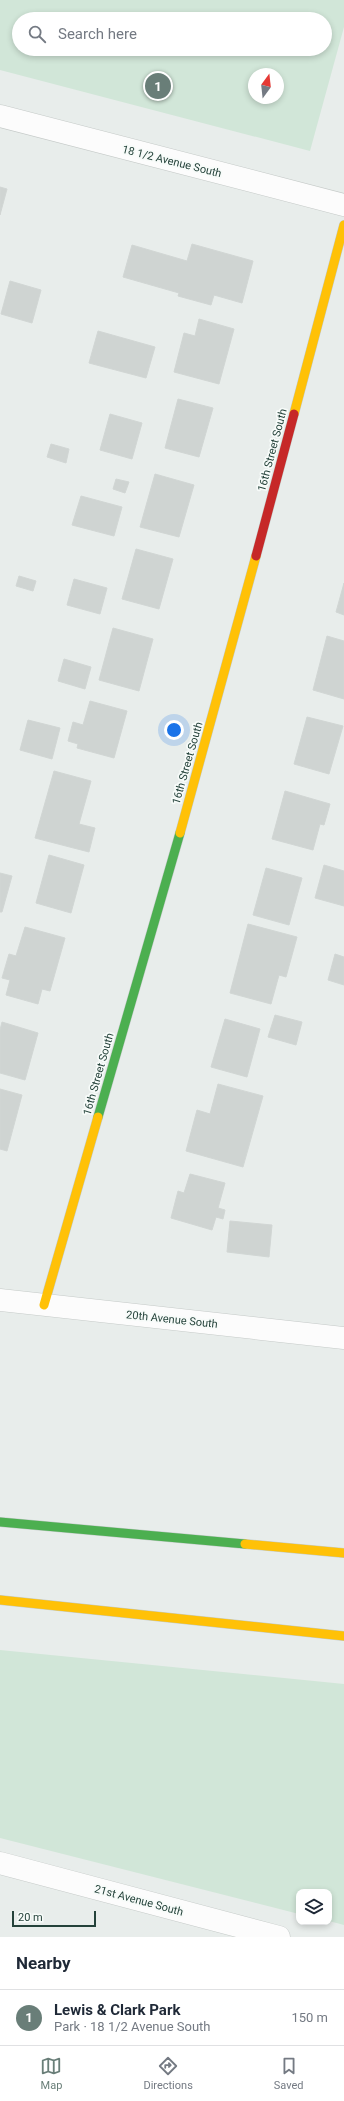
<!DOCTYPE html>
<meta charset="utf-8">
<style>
body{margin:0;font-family:Roboto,sans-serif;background:#f2f2f3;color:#1f2937}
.controls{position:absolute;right:12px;bottom:12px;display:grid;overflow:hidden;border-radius:8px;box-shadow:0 2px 6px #0003}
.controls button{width:36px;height:36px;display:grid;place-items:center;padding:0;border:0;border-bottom:1px solid #e0e1e3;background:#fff;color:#1f2937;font:20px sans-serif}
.compass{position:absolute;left:248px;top:68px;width:36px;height:36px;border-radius:50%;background:#fff;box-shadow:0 2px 6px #0003;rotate:15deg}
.scale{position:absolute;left:12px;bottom:10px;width:84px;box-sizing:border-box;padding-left:4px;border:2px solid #24423a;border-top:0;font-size:11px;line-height:14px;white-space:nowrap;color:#24423a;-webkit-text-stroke:3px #f7fbf9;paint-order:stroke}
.you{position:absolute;left:174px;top:730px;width:14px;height:14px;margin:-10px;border:3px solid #fff;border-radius:50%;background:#1a73e8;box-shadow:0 0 0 6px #1a73e833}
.badge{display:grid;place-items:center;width:26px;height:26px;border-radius:50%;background:#697e78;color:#fff;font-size:13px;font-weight:700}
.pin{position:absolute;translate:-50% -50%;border:2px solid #fff;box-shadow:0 1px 4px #0006}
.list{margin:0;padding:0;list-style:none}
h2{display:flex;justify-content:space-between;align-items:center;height:52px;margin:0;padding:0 16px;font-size:17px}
h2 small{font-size:13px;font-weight:400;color:#747a83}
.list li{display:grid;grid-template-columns:26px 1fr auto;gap:12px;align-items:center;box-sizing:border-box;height:56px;padding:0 16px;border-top:1px solid #e0e1e3}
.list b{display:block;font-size:15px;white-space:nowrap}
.list p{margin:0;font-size:13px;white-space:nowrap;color:#747a83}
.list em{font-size:13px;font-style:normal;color:#747a83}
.icon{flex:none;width:22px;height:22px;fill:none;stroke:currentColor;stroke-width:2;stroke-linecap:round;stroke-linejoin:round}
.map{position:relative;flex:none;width:344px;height:1937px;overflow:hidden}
.search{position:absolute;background:#fff;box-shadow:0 2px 6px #0003;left:12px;right:12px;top:12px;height:44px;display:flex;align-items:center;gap:10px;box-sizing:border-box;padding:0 14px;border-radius:22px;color:#747a83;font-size:15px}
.sheet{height:108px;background:#fff}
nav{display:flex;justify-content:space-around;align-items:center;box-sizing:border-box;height:56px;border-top:1px solid #e0e1e3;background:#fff;font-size:11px;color:#747a83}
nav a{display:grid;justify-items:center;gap:2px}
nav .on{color:#697e78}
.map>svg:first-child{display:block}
</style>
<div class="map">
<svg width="344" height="1937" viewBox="0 0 344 1937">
<rect width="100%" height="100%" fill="#e8edeb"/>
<g fill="#d1e6d8" fill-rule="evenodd">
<path d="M0,0H344V27L310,151L0,70ZM19,19H325V49H19ZM254,74H278V98H254Z"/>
<polygon points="0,1650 344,1684 344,1925 329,1921 329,1892 299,1892 299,1914 0,1838"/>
</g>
<g fill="#cfd4d2" stroke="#d1d6d4">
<polygon points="0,187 7,189 0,215"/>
<polygon points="192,244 253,261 242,303 214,295 211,305 178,296 179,293 123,277 132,245 187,261"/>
<polygon points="10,281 41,290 32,323 1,314"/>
<polygon points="199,319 234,329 219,384 174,372 184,333 195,336"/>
<polygon points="98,331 155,347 146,378 89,363"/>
<polygon points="178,399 213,408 199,457 165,448"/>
<polygon points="110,414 142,423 132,459 100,450"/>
<polygon points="51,444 69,449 66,463 47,457"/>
<polygon points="155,474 194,485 179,537 140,527"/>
<polygon points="116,479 129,482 125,493 113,489"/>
<polygon points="81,496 122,507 114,536 72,525"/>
<polygon points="136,549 173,559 159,609 122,599"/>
<polygon points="19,576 36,581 33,591 16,586"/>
<polygon points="74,579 107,588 100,614 67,605"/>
<polygon points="344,583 344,615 336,612"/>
<polygon points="113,628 153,639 139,691 99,680"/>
<polygon points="327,636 344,641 344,699 313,690"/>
<polygon points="64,659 91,667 85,689 58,681"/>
<polygon points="90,701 127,711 114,758 77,748 78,744 68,741 73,722 83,725"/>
<polygon points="307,717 343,726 329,774 294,764"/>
<polygon points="28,720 60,728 52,759 20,750"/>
<polygon points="54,771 91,781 79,824 95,828 89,852 35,838"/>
<polygon points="285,791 330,804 324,825 320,824 313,850 272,839"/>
<polygon points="49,855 84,865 71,913 36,903"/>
<polygon points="324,865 344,871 344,906 315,898"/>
<polygon points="266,868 302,878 289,925 253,915"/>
<polygon points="0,873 12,876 2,912 0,912"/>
<polygon points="248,924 297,937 286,977 279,975 271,1004 230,993"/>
<polygon points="25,927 65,938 50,991 42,989 38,1004 6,995 10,980 2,978 9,954 16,956"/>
<polygon points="335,954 344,957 344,985 328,980"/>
<polygon points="275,1015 302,1022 296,1045 268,1037"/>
<polygon points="225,1019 260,1029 247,1077 211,1067"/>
<polygon points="2,1022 38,1033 25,1080 0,1073 0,1030"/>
<polygon points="218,1084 263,1096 243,1167 186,1151 197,1110 210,1114"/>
<polygon points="0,1089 22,1095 7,1151 0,1149"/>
<polygon points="190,1174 225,1183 218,1208 225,1210 223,1219 216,1217 212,1230 171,1218 178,1191 184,1193"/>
<polygon points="230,1221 272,1225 269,1257 227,1252"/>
</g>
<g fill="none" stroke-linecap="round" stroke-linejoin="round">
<defs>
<g id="street">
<polyline points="0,116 344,205"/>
<polyline points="0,1300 344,1338"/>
<polyline points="0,1863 279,1937"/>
</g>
<g id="fast">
<polyline points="98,1117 180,833"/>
<polyline points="0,1522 245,1544"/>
</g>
<g id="slow">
<polyline points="294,414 344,225"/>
<polyline points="180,833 256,556"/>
<polyline points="44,1305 98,1117"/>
<polyline points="245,1544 344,1553"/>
<polyline points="0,1600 344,1636"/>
</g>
<polyline id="jam" points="256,556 294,414"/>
</defs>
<use href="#street" stroke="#c5cac8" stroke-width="23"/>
<use href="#fast" stroke="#c3cbc8" stroke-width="10"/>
<use href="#slow" stroke="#c3cbc8" stroke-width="10"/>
<use href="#jam" stroke="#c3cbc8" stroke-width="10"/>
<use href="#street" stroke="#fcfcfc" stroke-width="22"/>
<use href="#fast" stroke="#4caf50" stroke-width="9"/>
<use href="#slow" stroke="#ffc107" stroke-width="9"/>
<use href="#jam" stroke="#c62828" stroke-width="9"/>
</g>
<g text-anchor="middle" stroke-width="3.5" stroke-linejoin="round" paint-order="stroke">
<g font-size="11" fill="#24423a" stroke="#f7fbf9">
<text transform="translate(172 161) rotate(14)" y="4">18 1/2 Avenue South</text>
<text transform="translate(272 450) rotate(-75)" y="4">16th Street South</text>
<text transform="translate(187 763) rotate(-74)" y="4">16th Street South</text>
<text transform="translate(98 1074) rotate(-74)" y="4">16th Street South</text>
<text transform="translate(172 1319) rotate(6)" y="4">20th Avenue South</text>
<text transform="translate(139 1900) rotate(15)" y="4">21st Avenue South</text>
</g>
</g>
</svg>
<div class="controls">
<button><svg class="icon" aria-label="layers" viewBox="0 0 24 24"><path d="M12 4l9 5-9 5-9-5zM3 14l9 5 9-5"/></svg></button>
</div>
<svg class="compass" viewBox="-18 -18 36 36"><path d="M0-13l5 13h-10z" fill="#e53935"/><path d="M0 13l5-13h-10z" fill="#747a83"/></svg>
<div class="scale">20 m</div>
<div class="you"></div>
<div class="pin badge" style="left:158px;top:86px">1</div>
<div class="search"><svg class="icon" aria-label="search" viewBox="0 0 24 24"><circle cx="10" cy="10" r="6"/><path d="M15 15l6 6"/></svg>Search here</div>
</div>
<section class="sheet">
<h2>Nearby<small></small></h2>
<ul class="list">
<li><span class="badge">1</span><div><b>Lewis &amp; Clark Park</b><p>Park · 18 1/2 Avenue South</p></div><em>150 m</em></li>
</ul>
</section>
<nav>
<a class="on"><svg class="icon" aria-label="map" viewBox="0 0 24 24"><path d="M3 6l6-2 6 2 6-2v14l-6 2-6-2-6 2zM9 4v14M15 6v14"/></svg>Map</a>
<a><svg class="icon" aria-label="directions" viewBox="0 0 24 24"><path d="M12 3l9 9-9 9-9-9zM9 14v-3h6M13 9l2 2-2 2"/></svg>Directions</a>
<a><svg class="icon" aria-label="saved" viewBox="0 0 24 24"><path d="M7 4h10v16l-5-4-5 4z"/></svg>Saved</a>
</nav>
